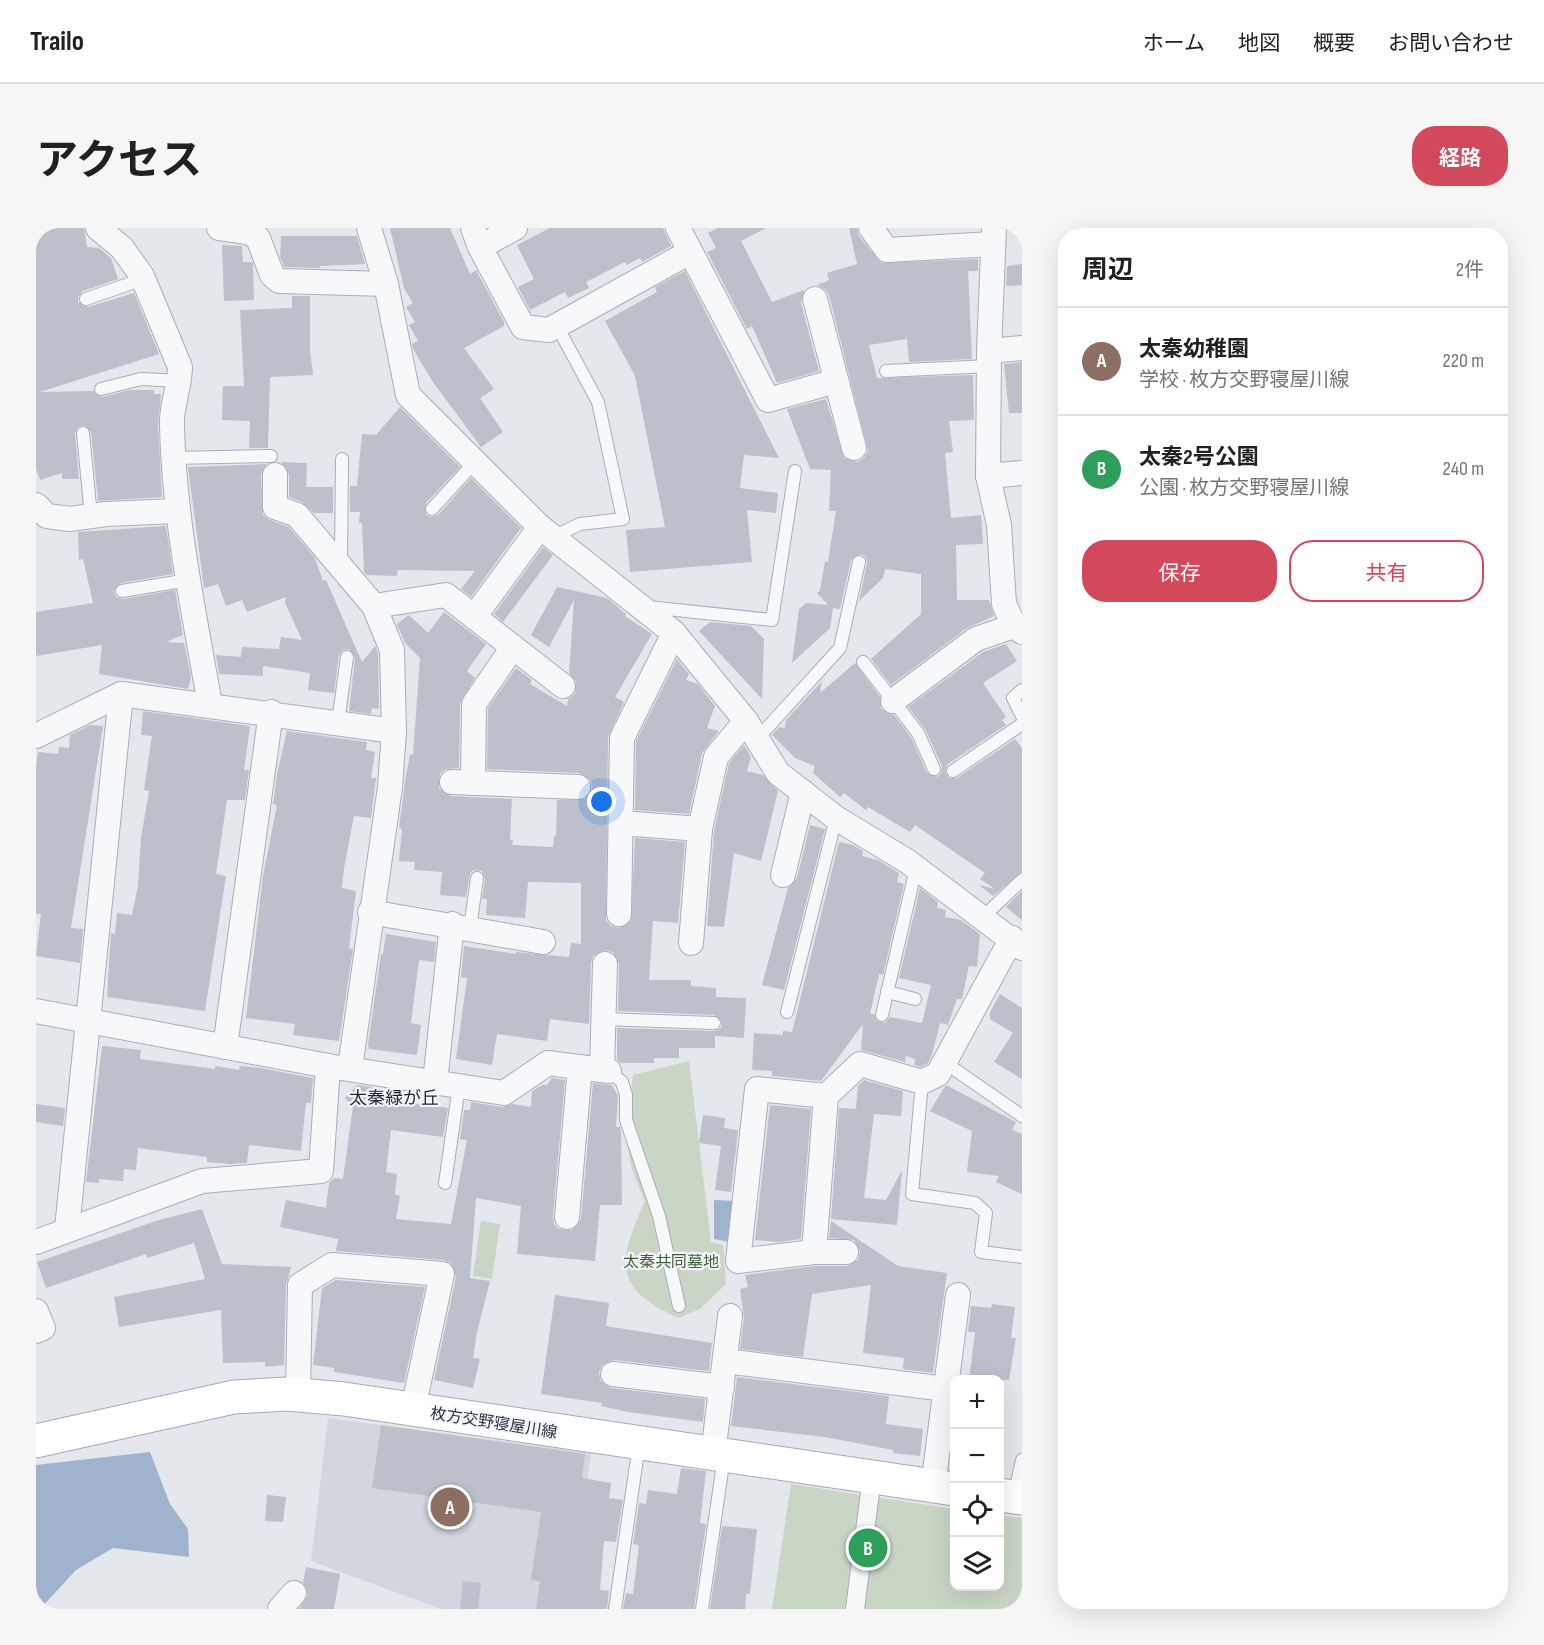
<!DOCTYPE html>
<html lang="ja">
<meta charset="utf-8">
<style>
body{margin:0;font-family:"Sofia Sans Condensed","Noto Sans JP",sans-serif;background:#f6f6f6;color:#202124}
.controls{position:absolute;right:18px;bottom:18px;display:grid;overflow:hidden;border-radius:12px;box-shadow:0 6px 24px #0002}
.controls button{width:54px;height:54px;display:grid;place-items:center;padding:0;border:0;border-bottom:2px solid #e0e0e0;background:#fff;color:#202124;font:30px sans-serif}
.you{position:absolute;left:566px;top:574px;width:21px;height:21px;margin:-15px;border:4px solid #fff;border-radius:50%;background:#1a73e8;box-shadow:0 0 0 9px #1a73e833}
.badge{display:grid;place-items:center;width:39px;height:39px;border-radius:50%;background:#d1495b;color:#fff;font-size:20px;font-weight:700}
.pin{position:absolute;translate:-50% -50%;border:3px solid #fff;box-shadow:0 2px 6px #0006}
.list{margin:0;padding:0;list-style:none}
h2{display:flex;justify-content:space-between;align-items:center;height:78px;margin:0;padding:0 24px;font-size:26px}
h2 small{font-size:20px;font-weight:400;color:#757577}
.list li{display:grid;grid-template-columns:39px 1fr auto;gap:18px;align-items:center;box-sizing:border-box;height:108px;padding:0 24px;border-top:2px solid #e0e0e0}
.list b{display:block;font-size:22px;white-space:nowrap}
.list p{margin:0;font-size:20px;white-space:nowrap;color:#757577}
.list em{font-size:20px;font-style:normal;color:#757577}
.actions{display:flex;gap:12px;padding:18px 24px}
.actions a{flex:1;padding:14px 0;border:2px solid #d1495b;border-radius:24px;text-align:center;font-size:21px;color:#d1495b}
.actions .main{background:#d1495b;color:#fff}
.icon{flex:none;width:33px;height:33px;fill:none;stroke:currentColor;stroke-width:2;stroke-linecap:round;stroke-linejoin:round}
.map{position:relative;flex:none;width:986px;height:1381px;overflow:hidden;border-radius:24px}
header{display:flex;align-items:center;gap:36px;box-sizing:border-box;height:84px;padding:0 30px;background:#fff;border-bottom:2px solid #e0e0e0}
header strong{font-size:28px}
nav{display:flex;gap:33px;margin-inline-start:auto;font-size:21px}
.intro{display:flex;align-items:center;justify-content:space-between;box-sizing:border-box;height:144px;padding:0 36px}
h1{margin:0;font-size:42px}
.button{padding:15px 27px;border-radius:24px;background:#d1495b;color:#fff;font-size:21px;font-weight:700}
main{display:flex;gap:36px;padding:0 36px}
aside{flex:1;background:#fff;border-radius:24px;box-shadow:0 6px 24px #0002}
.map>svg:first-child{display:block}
</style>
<header>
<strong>Trailo</strong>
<nav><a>ホーム</a><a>地図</a><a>概要</a><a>お問い合わせ</a></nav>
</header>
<div class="intro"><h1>アクセス</h1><a class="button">経路</a></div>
<main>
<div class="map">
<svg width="986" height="1381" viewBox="0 0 986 1381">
<rect width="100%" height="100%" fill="#e4e7ec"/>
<polygon fill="#d2d6de" points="292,1190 555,1225 534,1381 405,1381 275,1333"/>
<g fill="#c9d6c5">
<path d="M653,833L675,1014L687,1017L690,1056L664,1081L642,1090C576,1060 582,1033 609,973L596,942L590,909L597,847Z"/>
<polygon points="445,993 464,996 456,1051 437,1048"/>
<polygon points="755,1256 918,1281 918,1358 963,1358 964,1287 986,1290 986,1381 736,1381"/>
</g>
<g fill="#9fb4cc">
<polygon points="678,972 698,973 694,1014 678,1011"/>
<polygon points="114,1224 134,1276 152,1301 153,1329 77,1320 40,1342 4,1381 0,1381 0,1237"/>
</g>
<g fill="#bbc0ca">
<polygon points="0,0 48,0 51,19 63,20 75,30 82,51 47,63 42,69 42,74 52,79 98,65 123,126 4,164 57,163 66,169 94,162 118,162 118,166 125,166 122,198 126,269 62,273 55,204 47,197 42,199 39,205 43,251 26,251 26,245 4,252 0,241"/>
<polygon points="354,0 414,0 434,46 440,42 468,94 468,98 428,120 458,161 444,170 467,204 445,219 397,154 377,121 376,116 382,113 373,97 379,94 370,79 377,75 368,60"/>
<polygon points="514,0 627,0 635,18 606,34 604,30 591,37 589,34 550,54 553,60 532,70 529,64 494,82 482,59 498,51 481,17"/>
<polygon points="682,0 730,0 705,13 736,74 768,62 765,75 783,143 741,155 716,98 711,101 671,24 680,20 672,5"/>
<polygon points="813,0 821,0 823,8 845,35 942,31 942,43 932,43 936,131 873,134 871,111 833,117 841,150 937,147 938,192 913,193 917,224 909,225 915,290 945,287 947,316 920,317 921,372 953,372 958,388 931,400 855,457 835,431 885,386 885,346 849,341 847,350 823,373 831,335 829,328 824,326 815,332 804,381 797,380 794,400 756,435 763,381 770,375 792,377 781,365 784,362 789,333 792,334 800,283 793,283 795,242 774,241 751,181 790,171 808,230 821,234 828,230 832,223 793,67 789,61 781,57 793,52 791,45 821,36"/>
<polygon points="245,8 321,8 329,36 284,38 284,40 248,39 244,29"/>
<polygon points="186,17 206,18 207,34 216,34 217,36 218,72 188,73"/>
<polygon points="986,36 986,57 970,58 971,38"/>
<polygon points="649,43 743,230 708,227 704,260 742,265 740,285 711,282 716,334 594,344 590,302 629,299 599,148 569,93 621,64 619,59"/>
<polygon points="256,68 274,68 274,122 277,147 234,149 232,220 213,220 214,193 186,192 187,158 208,158 204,82 256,80"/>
<polygon points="986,134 986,185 973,185 968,136"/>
<polygon points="364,179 424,239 390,275 390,287 395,289 402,287 435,250 485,300 435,369 425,361 439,343 362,342 361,348 331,347 328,344 326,295 323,295 324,284 314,284 314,258 321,258 326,206 340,207"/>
<polygon points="245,234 271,235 270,259 297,259 297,285 278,285 266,274 253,269 253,246"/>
<polygon points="230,236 225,247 227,287 234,292 253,299 279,330 287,353 290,352 326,434 339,418 342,425 343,481 336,480 335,486 313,483 319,430 313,421 307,422 303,427 298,465 272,462 274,445 227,438 227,448 183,446 180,427 205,429 206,419 243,421 245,409 266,412 249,375 250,369 211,384 206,372 190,378 182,356 168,360 152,239"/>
<polygon points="130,298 137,346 85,355 78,364 80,369 87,371 139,362 147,407 130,414 148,415 155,449 152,461 63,446 66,417 0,428 0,384 57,375 47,331 43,332 42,304"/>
<polygon points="507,319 517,327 467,394 458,386"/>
<polygon points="521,359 571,370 590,386 589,388 616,406 579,469 588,474 572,509 570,692 575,698 583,700 595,693 599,610 649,614 642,695 617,693 613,752 655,752 655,758 680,760 680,769 710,770 708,810 679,808 679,820 643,820 643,830 618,830 618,835 584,835 581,831 581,800 678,803 685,800 686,795 678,787 582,783 583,736 577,724 569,722 557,728 555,735 553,796 514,791 511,813 461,806 456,837 420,831 431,750 425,749 428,718 480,726 480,724 533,729 535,715 545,716 545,655 492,654 489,690 450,687 451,671 446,671 449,651 446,643 438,642 434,645 430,669 404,667 406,644 378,642 379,634 363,633 366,601 363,600 369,553 374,526 377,527 384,430 369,415 361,396 373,387 392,405 408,384 450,416 431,443 439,450 424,475 423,540 410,541 404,546 403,560 415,568 476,571 474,612 477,612 476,617 517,619 518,608 520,608 521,572 549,571 556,560 555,553 543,545 451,541 452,480 480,440 496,452 494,456 531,478 532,471 539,466 540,453 533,445 538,372 513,419 495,407"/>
<polygon points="674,394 715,398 728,411 726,471 663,403"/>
<polygon points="970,416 981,433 947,455 970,489 966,492 970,497 912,536 909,543 913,550 921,550 979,511 986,520 986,644 957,668 943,657 959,661 944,651 949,645 879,597 874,604 832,579 830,582 808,565 804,569 777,545 779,538 759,530 736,507 743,499 749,500 750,492 786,453 784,465 819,435 844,469 845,481 858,487 875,509 891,545 901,549 905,545 906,538 889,501 872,479 947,424"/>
<polygon points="641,431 653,446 650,452 662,456 679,478 671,500 683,503 666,525 653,586 599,582 600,513"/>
<polygon points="107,483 214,498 208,542 213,542 209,572 191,572 180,646 190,648 169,783 71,769 75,705 79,706 81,685 96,687 102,658 105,610 113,563 108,562 116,508 105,507"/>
<polygon points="54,497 67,498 35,700 47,701 44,735 0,728 5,686 0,686 0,540 2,524 22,526 23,519 33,520 34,507"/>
<polygon points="251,503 331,514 330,522 339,524 335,550 340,550 335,590 318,588 308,640 306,660 320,663 313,720 317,721 303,813 257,807 259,796 210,790 227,648 241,577 237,576 241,546"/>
<polygon points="708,517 715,529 711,543 727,547 742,563 725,633 698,625 688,699 671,698 678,603 693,535"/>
<polygon points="774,597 789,601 748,762 726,757 752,660 761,650"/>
<polygon points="803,614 817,617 827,623 826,628 842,632 863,645 861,654 868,656 847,747 843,746 834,786 838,786 841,793 849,795 854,789 886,795 895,757 863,750 884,660 902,674 901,680 910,682 909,689 925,692 944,706 941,739 933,738 926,771 921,771 912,797 904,795 896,827 892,835 885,839 878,837 879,831 870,828 869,834 825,822 827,796 785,853 736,848 736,843 716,842 718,805 747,807 747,803 756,804"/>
<polygon points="986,663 986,692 970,679"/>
<polygon points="350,706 400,714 398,734 383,732 375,795 385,797 381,827 333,821 332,817 345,726 347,726"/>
<polygon points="964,766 986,780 986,851 958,834 977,805 954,791 954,784"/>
<polygon points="66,818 105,822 104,831 179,841 179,838 203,842 204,838 224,840 277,850 275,875 270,875 265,923 213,917 211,935 194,936 171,934 171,929 102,920 100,942 88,941 87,953 63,951 63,955 50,954"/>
<polygon points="516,850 529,852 517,988 518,996 523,1001 536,1002 545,991 557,855 576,857 582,868 580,899 584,899 585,903 586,977 564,977 559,1033 481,1026 485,978 440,970 434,1050 454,1053 441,1104 437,1130 444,1131 437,1160 398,1152 420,1049 415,1035 407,1032 300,1023 302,1011 244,999 250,972 290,980 293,955 298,950 307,951 317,878 309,870 321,857 335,859 350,872 412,880 407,909 355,902 350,944 361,946 359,966 364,968 360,991 415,996 431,912 424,911 428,882 434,882 435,874 466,879 477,876 495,879 496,863 506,857 511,857"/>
<polygon points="828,852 867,863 865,888 838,886 828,970 850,972 866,942 861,997 795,991 803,880 820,881 822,858"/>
<polygon points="910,857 980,894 976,902 986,906 986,966 960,954 963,948 931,944 936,903 894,883"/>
<polygon points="0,876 29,880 27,898 0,894"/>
<polygon points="734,877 775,881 765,1011 743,1014 719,1012"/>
<polygon points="667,887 689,890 688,900 702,902 695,964 679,962 685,918 663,915"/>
<polygon points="166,981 186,1036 255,1039 250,1057 248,1137 229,1139 229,1134 187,1135 185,1082 83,1099 78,1069 169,1051 158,1015 111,1030 110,1026 10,1060 1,1034 123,992"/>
<polygon points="795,993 862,1038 911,1045 897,1145 867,1141 868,1130 827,1125 835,1057 776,1066 767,1129 704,1121 708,1090 704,1061 712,1059 709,1047 779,1038 811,1038 822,1032 824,1023 818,1012 793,1010"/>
<polygon points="300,1052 389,1059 368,1155 298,1144 298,1140 277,1137 286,1060"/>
<polygon points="519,1067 573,1075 570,1098 676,1115 673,1143 578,1132 566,1137 563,1144 564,1152 575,1160 669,1171 667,1194 592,1184 565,1178 566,1175 505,1166"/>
<polygon points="956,1076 979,1079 975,1110 980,1110 973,1152 933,1152 939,1104 932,1104 935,1078 955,1080"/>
<polygon points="701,1149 853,1168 850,1196 887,1201 884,1228 857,1225 857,1222 789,1209 695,1198"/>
<polygon points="345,1197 549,1226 546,1250 575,1255 573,1270 587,1272 580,1314 568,1313 564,1362 573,1363 571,1381 500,1381 504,1353 495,1352 505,1284 336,1260"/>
<polygon points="645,1240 670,1243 664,1295 670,1296 658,1381 587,1381 590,1365 597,1366 603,1317 597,1316 603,1275 610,1276 612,1262 641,1266"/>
<polygon points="231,1267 250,1269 247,1294 229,1293"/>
<polygon points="686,1298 721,1301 714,1366 710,1366 709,1381 674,1381"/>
<polygon points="270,1339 304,1346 298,1381 263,1381 272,1367 267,1354"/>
<polygon points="427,1353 445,1355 442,1381 424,1381"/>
</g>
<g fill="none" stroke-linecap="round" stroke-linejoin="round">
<defs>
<g id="service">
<polyline points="50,71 107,51"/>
<polyline points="850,143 953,138"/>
<polyline points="65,161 105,151 144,153"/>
<polyline points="47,205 55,288"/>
<polyline points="138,230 235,228"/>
<polyline points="396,281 439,234"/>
<polyline points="517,309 544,296 587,291 562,174 521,98"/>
<polyline points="305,335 306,231"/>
<polyline points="86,363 152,352"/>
<polyline points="612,379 736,392 759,243"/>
<polyline points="827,434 882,505 898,541"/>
<polyline points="986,462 977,470 986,488"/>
<polyline points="302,494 311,429"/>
<polyline points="721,511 804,420 823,334"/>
<polyline points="917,543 986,496"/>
<polyline points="947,689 986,652"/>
<polyline points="434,700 441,650"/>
<polyline points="851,764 879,771"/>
<polyline points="751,784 800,590"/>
<polyline points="846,787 880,640"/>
<polyline points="567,791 678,795"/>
<polyline points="908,834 986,888"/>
<polyline points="573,843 586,854 590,867 590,892 623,988 643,1078"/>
<polyline points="886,854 876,966 939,975 950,985 945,1024 986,1029"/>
<polyline points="409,955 423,858"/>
<polyline points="978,1268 986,1232"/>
<polyline points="579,1381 603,1217"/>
<polyline points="666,1381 688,1229"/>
</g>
<polyline id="pedestrian" points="819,1381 836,1249"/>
<g id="minor">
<path d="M62,0L86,20L106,48L144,139C144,159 135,177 136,197C138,292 158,384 174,477"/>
<polyline points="183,0 212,4 222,10 236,47 243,53 350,56"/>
<polyline points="333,0 350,56 372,167 504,299 638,405 710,493 742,545 800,590 871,633 986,720"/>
<polyline points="437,0 444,19 487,99 513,102 654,24"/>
<polyline points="642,0 732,172 800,153"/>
<polyline points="835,0 851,22 957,16"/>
<polyline points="958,0 953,123 952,248 963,297 968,376 978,398 986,404"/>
<polyline points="444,19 479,0"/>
<polyline points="779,71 818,220"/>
<polyline points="953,123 986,120"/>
<polyline points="239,247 239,279 261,287 338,378 356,422 358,503"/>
<polyline points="952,248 986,245"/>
<polyline points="0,277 11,288 34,291 70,286 140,283"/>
<polyline points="338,378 410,367 527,458"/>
<polyline points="438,389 504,299"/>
<polyline points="857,473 940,411 978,398"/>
<polyline points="0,508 85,466 358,503 354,559 314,840"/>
<polyline points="416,554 542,559"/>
<polyline points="437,555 438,476 477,419"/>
<polyline points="585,595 664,601"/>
<polyline points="747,647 767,564"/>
<polyline points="334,684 507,714"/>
<polyline points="583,686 586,510 638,405"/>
<polyline points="655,715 664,601 680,529 710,493"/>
<polyline points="0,783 292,838 468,865 512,835 573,843"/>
<polyline points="189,819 235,484"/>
<polyline points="566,842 569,736"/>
<polyline points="399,854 416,696"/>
<polyline points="790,868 721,861 702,1033 778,1024 810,1024"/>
<polyline points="531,989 544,839"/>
<polyline points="31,1001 85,466"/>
<polyline points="0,1014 166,953 285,943 292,838"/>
<polyline points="778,1024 790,868 824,836 886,854 902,846 976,710"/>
<polyline points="0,1083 7,1100 0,1103"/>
<polyline points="689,1133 909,1161"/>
<polyline points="577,1146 686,1159"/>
<polyline points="262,1167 264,1057 296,1037 406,1046 377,1181"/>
<polyline points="677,1226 694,1088"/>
<polyline points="897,1258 922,1067"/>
<polyline points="244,1381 258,1365"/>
</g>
<g id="primary">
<polyline points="0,1213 198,1169 252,1166 308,1171 918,1261"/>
<polyline points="963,1267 986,1270"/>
</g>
</defs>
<use href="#service" stroke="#a9aeb7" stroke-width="14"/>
<use href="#pedestrian" stroke="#a9aeb7" stroke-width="20"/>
<use href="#minor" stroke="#a9aeb7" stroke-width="26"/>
<use href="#primary" stroke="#a3abb8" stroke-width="35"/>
<use href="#service" stroke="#f7f8fa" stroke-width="12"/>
<use href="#pedestrian" stroke="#f7f8fa" stroke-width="18"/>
<use href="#minor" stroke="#f7f8fa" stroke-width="24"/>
<use href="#primary" stroke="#fff" stroke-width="33"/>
</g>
<g text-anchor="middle" stroke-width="4.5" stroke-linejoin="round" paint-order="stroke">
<g font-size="16" fill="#3f6138" stroke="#f4f6f9">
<text x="635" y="1039">太秦共同墓地</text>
</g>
<g font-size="16" fill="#2b3445" stroke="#f4f6f9">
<text transform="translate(458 1194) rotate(9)" y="6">枚方交野寝屋川線</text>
</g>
<g font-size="18" fill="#1d2536" stroke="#f4f6f9">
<text x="358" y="876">太秦緑が丘</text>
</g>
</g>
</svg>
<div class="controls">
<button>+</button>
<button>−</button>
<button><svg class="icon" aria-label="locate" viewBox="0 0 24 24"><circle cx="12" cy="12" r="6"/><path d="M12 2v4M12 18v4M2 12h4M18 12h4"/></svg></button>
<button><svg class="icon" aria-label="layers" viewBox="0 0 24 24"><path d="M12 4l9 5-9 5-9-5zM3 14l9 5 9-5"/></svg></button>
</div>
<div class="you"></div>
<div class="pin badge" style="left:414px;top:1279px;background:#8d6e63">A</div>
<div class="pin badge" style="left:832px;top:1320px;background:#2e9e5b">B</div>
</div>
<aside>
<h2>周辺<small>2件</small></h2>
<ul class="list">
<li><span class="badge" style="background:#8d6e63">A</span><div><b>太秦幼稚園</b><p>学校 · 枚方交野寝屋川線</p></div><em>220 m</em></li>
<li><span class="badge" style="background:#2e9e5b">B</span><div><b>太秦2号公園</b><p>公園 · 枚方交野寝屋川線</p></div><em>240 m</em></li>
</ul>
<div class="actions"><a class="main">保存</a><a>共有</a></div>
</aside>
</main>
